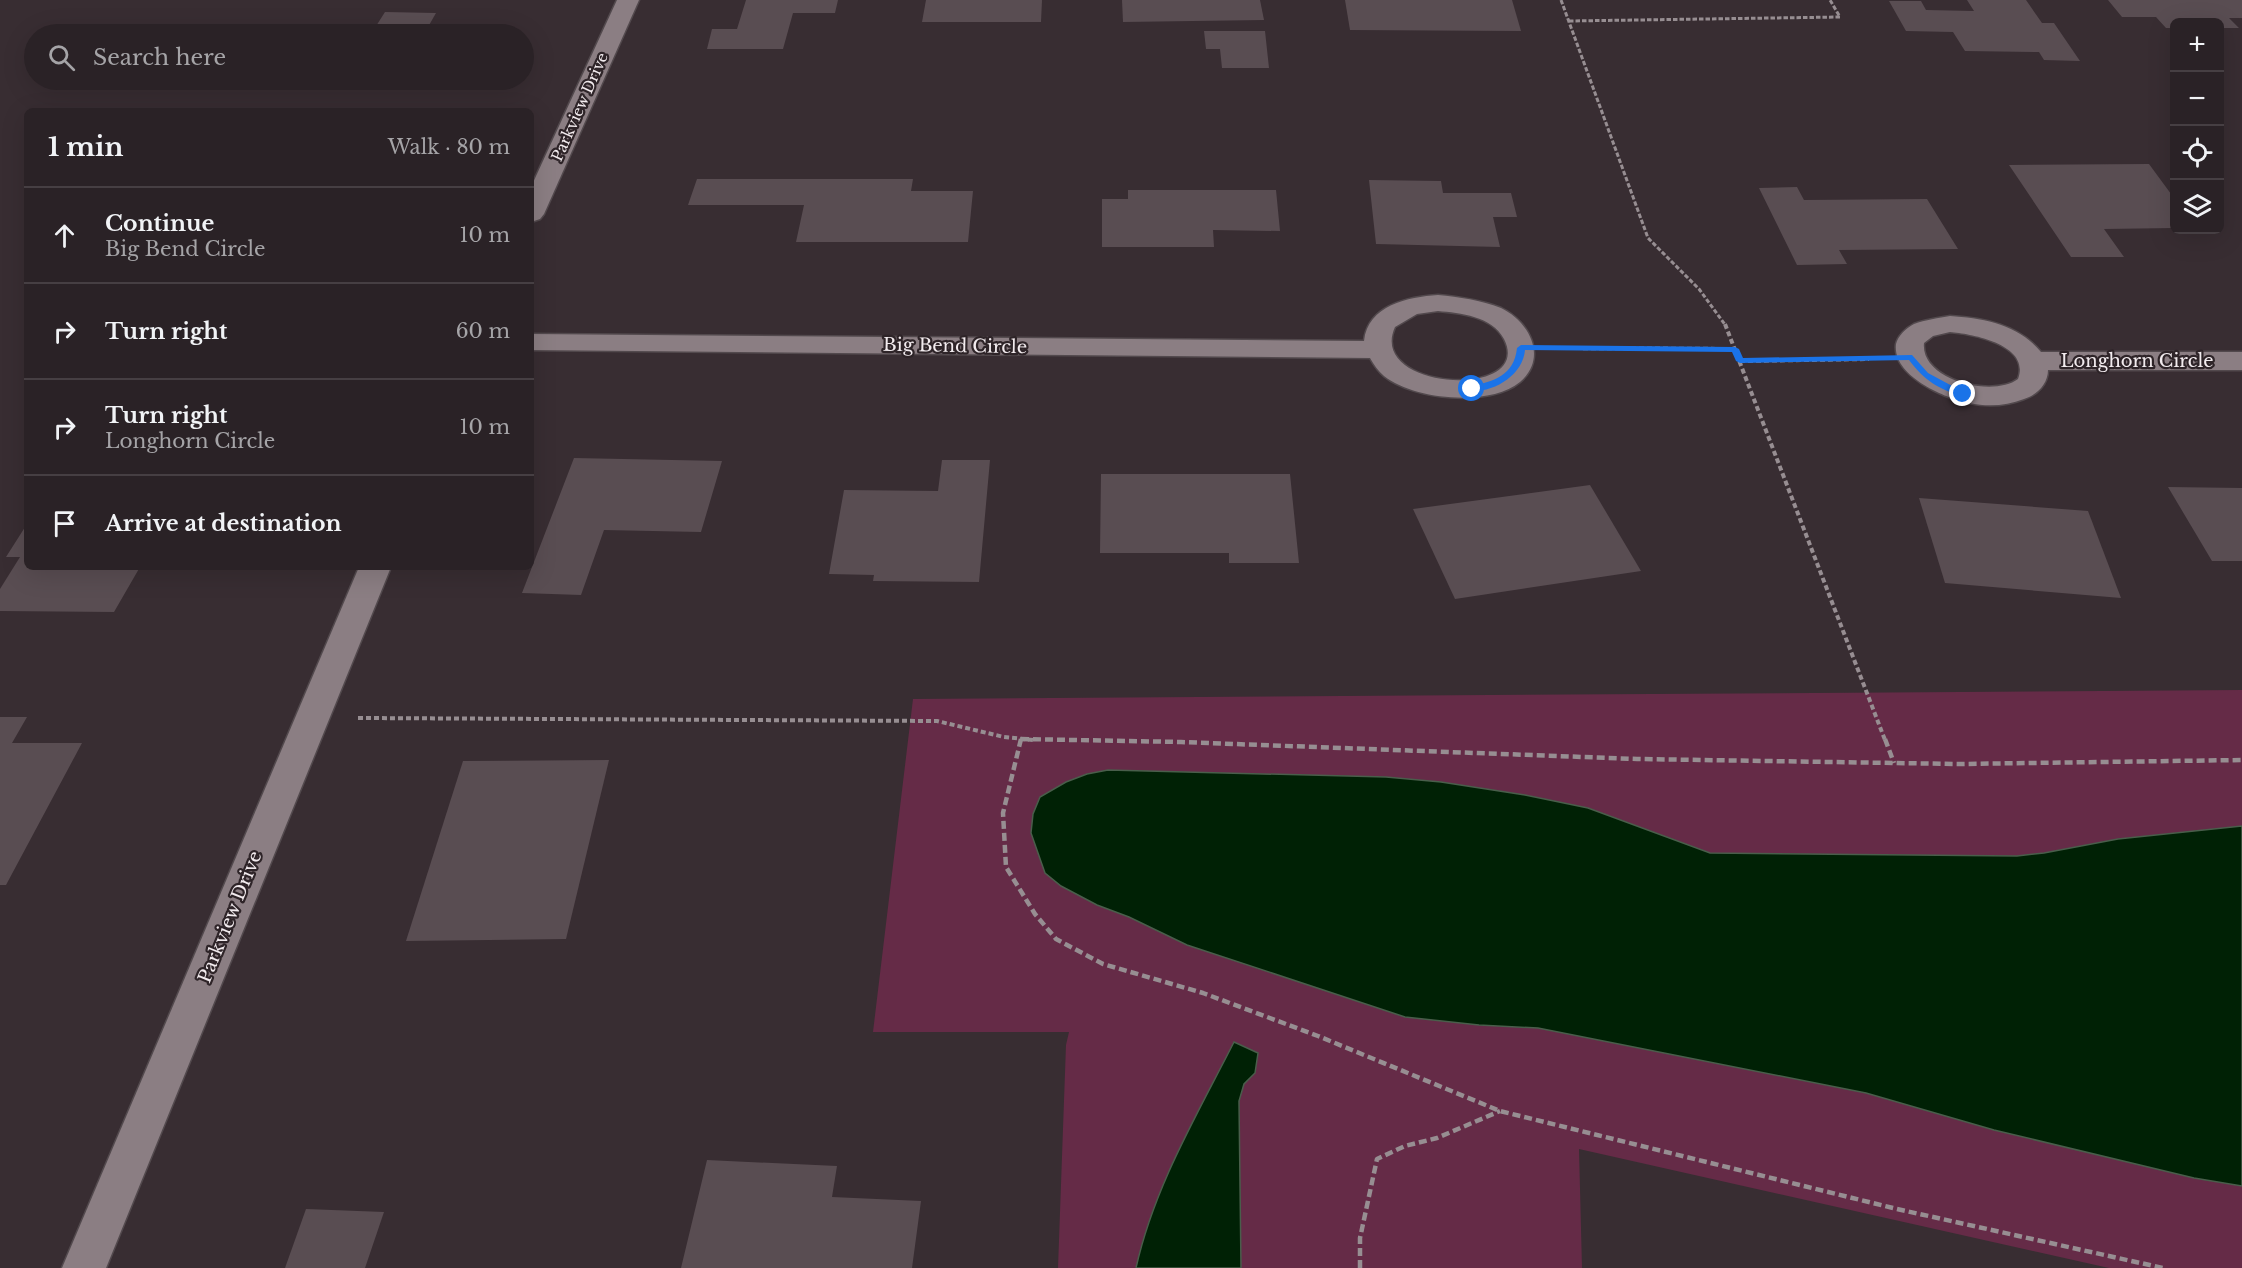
<!DOCTYPE html>
<meta charset="utf-8">
<style>
body{margin:0;font-family:"Libre Baskerville",serif;background:#322a2e;color:#f1f3f6}
.controls{position:absolute;right:18px;top:18px;display:grid;overflow:hidden;border-radius:9px;box-shadow:0 6px 24px #0002}
.controls button{width:54px;height:54px;display:grid;place-items:center;padding:0;border:0;border-bottom:2px solid #463f43;background:#2a2226;color:#f1f3f6;font:30px sans-serif}
.stop{position:absolute;width:18px;height:18px;margin:-14px;border:4px solid #1a73e8;border-radius:50%;background:#fff}
.stop.end{background:#1a73e8;border-color:#fff;box-shadow:0 2px 6px #0008}
.list{margin:0;padding:0;list-style:none}
h2{display:flex;justify-content:space-between;align-items:center;height:78px;margin:0;padding:0 24px;font-size:26px}
h2 small{font-size:20px;font-weight:400;color:#a5a4a7}
.list li{display:grid;grid-template-columns:39px 1fr auto;gap:18px;align-items:center;box-sizing:border-box;height:96px;padding:0 24px;border-top:2px solid #463f43}
.list b{display:block;font-size:22px;white-space:nowrap}
.list p{margin:0;font-size:20px;white-space:nowrap;color:#a5a4a7}
.list em{font-size:20px;font-style:normal;color:#a5a4a7}
.icon{flex:none;width:33px;height:33px;fill:none;stroke:currentColor;stroke-width:2;stroke-linecap:round;stroke-linejoin:round}
.map{position:relative;flex:none;width:2242px;height:1268px;overflow:hidden}
.search{position:absolute;background:#2a2226;box-shadow:0 6px 24px #0002;left:24px;top:24px;width:510px;height:66px;display:flex;align-items:center;gap:15px;box-sizing:border-box;padding:0 21px;border-radius:33px;color:#a5a4a7;font-size:22px}
.panel{position:absolute;background:#2a2226;box-shadow:0 6px 24px #0002;left:24px;top:108px;width:510px;height:462px;border-radius:9px}
.map>svg:first-child{display:block}
</style>
<div class="map">
<svg width="2242" height="1268" viewBox="0 0 2242 1268">
<rect width="100%" height="100%" fill="#382d32"/>
<polygon fill="#652b47" points="2242,690 2242,1268 2109,1268 1579,1149 1582,1268 1058,1268 1066,1045 1069,1032 873,1032 913,699"/>
<g fill="#002105" stroke="#495e4b" stroke-width="1.5">
<polygon points="1108,770 1386,777 1441,782 1525,795 1588,808 1710,853 2017,856 2044,853 2118,839 2242,826 2242,1186 2194,1178 1994,1130 1866,1093 1538,1028 1479,1025 1405,1017 1187,945 1129,917 1097,905 1061,886 1045,873 1031,833 1033,814 1040,797 1066,782 1087,774"/>
<path d="M1234,1042L1258,1053L1255,1073L1244,1084L1239,1101L1241,1268H1136C1154,1187 1197,1115 1234,1042Z"/>
</g>
<g fill="#594d52">
<polygon points="746,0 838,0 835,13 793,13 783,49 707,49 712,29 737,29"/>
<polygon points="926,0 1042,0 1041,22 922,22"/>
<polygon points="1122,0 1260,0 1264,20 1123,22"/>
<polygon points="1345,0 1512,0 1521,31 1350,30"/>
<polygon points="1967,0 2026,0 2042,23 2054,23 2080,61 2044,60 2039,52 1965,51 1953,32 1906,31 1889,1 1921,1 1926,10 1974,11"/>
<polygon points="2108,0 2242,0 2242,18 2229,18 2239,28 2220,28 2220,22 2174,22 2174,28 2166,28 2156,17 2122,17"/>
<polygon points="385,12 436,13 428,27 474,27 469,34 371,34"/>
<polygon points="1204,31 1265,31 1269,68 1222,68 1220,49 1206,49"/>
<polygon points="2149,164 2174,198 2174,228 2104,229 2124,257 2071,257 2009,165"/>
<polygon points="697,179 913,179 911,191 973,191 968,242 796,242 804,205 688,205"/>
<polygon points="1369,180 1441,181 1443,193 1511,193 1517,217 1493,217 1500,247 1376,244"/>
<polygon points="1797,187 1804,200 1927,199 1958,249 1839,250 1847,264 1797,265 1759,188"/>
<polygon points="1128,190 1276,190 1280,231 1213,230 1214,247 1102,247 1102,199 1128,199"/>
<polygon points="574,458 722,461 701,532 604,530 581,595 522,593"/>
<polygon points="942,460 990,460 979,582 873,581 874,575 829,574 844,490 938,491"/>
<polygon points="1101,474 1290,474 1299,563 1229,563 1229,553 1100,553"/>
<polygon points="1590,485 1641,571 1455,599 1413,509"/>
<polygon points="2168,487 2242,488 2242,561 2212,561"/>
<polygon points="1919,498 2088,511 2121,598 1945,583"/>
<polygon points="27,524 27,567 140,567 114,612 0,611 0,589 20,557 6,557"/>
<polygon points="0,717 27,717 12,743 82,743 6,885 0,885"/>
<polygon points="609,760 566,939 406,941 463,761"/>
<polygon points="707,1160 837,1166 832,1197 921,1201 912,1268 681,1268"/>
<polygon points="306,1209 384,1212 365,1268 285,1268"/>
</g>
<g fill="none" stroke-linecap="round" stroke-linejoin="round">
<defs>
<g id="street">
<polygon points="617,0 639,0 544,214 540,219 531,222 531,187"/>
<path d="M1438,295C1459,297 1481,300 1501,308C1530,322 1548,358 1520,382C1490,407 1414,400 1384,376C1378,371 1374,365 1370,358L531,350V334L1364,341C1368,305 1408,297 1438,295ZM1438,311C1460,313 1492,316 1504,339C1535,400 1366,391 1395,327L1417,314Z"/>
<path d="M1950,316C1984,318 2019,325 2041,352H2242V370H2048C2048,384 2037,395 2024,399C2006,406 1988,407 1969,403C1945,398 1892,376 1896,344C1898,336 1906,328 1914,324C1925,320 1939,318 1950,316ZM1950,332C1973,334 2031,345 2018,379C1993,398 1920,380 1924,343L1933,336Z"/>
<polygon points="359,567 391,567 106,1268 62,1268"/>
</g>
</defs>
<use href="#street" stroke="#52494d" stroke-width="3"/>
<g stroke="#978e92" stroke-width="3" stroke-dasharray="4.5 2" stroke-linecap="butt">
<polyline points="1561,0 1648,238 1699,289 1726,326"/>
<polyline points="1569,21 1840,17 1830,0"/>
</g>
<g stroke="#978e92" stroke-width="4" stroke-dasharray="5 3" stroke-linecap="butt">
<polyline points="1725,324 1885,740"/>
<polyline points="1559,348 1735,349"/>
<polyline points="1740,361 1869,359"/>
<polyline points="358,718 937,721 1004,737 1033,740"/>
</g>
<g stroke="#978e92" stroke-width="4.5" stroke-dasharray="8 4" stroke-linecap="butt">
<polyline points="1021,739 1181,742 1637,759 1960,764 2242,760"/>
<polyline points="1021,739 1003,813 1006,867 1035,914 1056,939 1103,964 1203,993 1318,1036 1500,1111 1897,1209 2163,1268"/>
<polyline points="1885,739 1894,763"/>
<polyline points="1360,1268 1360,1238 1377,1159 1405,1146 1437,1138 1500,1111"/>
</g>
<use href="#street" fill="#8b7e83" fill-rule="evenodd"/>
</g>
<path fill="#1a73e8" d="M1521,345L1735,347L1739,349L1743,358L1912,355L1928,373L1967,394L1963,396C1938,389 1925,381 1909,360L1740,363L1736,361L1732,352L1525,350C1523,375 1494,393 1469,391V387C1494,381 1514,376 1517,348Z"/>
<g text-anchor="middle" stroke-width="4.5" stroke-linejoin="round" paint-order="stroke">
<g font-size="15" fill="#f2ebee" stroke="#2e2428">
<text transform="translate(580 107) rotate(-66)" y="5">Parkview Drive</text>
</g>
<g font-size="18" fill="#f2ebee" stroke="#2e2428">
<text transform="translate(955 346) rotate(1)" y="6">Big Bend Circle</text>
<text x="2137" y="367">Longhorn Circle</text>
<text transform="translate(230 917) rotate(-68)" y="6">Parkview Drive</text>
</g>
</g>
</svg>
<div class="controls">
<button>+</button>
<button>−</button>
<button><svg class="icon" aria-label="locate" viewBox="0 0 24 24"><circle cx="12" cy="12" r="6"/><path d="M12 2v4M12 18v4M2 12h4M18 12h4"/></svg></button>
<button><svg class="icon" aria-label="layers" viewBox="0 0 24 24"><path d="M12 4l9 5-9 5-9-5zM3 14l9 5 9-5"/></svg></button>
</div>
<div class="stop" style="left:1472px;top:389px"></div>
<div class="stop end" style="left:1963px;top:394px"></div>
<div class="search"><svg class="icon" aria-label="search" viewBox="0 0 24 24"><circle cx="10" cy="10" r="6"/><path d="M15 15l6 6"/></svg>Search here</div>
<section class="panel">
<h2>1 min<small>Walk · 80 m</small></h2>
<ul class="list">
<li><svg class="icon" aria-label="ahead" viewBox="0 0 24 24"><path d="M12 20V5M6 11l6-6 6 6"/></svg><div><b>Continue</b><p>Big Bend Circle</p></div><em>10 m</em></li>
<li><svg class="icon" aria-label="right" viewBox="0 0 24 24"><path d="M7 20v-9h11M14 6l5 5-5 5"/></svg><div><b>Turn right</b></div><em>60 m</em></li>
<li><svg class="icon" aria-label="right" viewBox="0 0 24 24"><path d="M7 20v-9h11M14 6l5 5-5 5"/></svg><div><b>Turn right</b><p>Longhorn Circle</p></div><em>10 m</em></li>
<li><svg class="icon" aria-label="arrive" viewBox="0 0 24 24"><path d="M6 21V4h12l-3 4 3 4H6"/></svg><div><b>Arrive at destination</b></div></li>
</ul>
</section>
</div>
